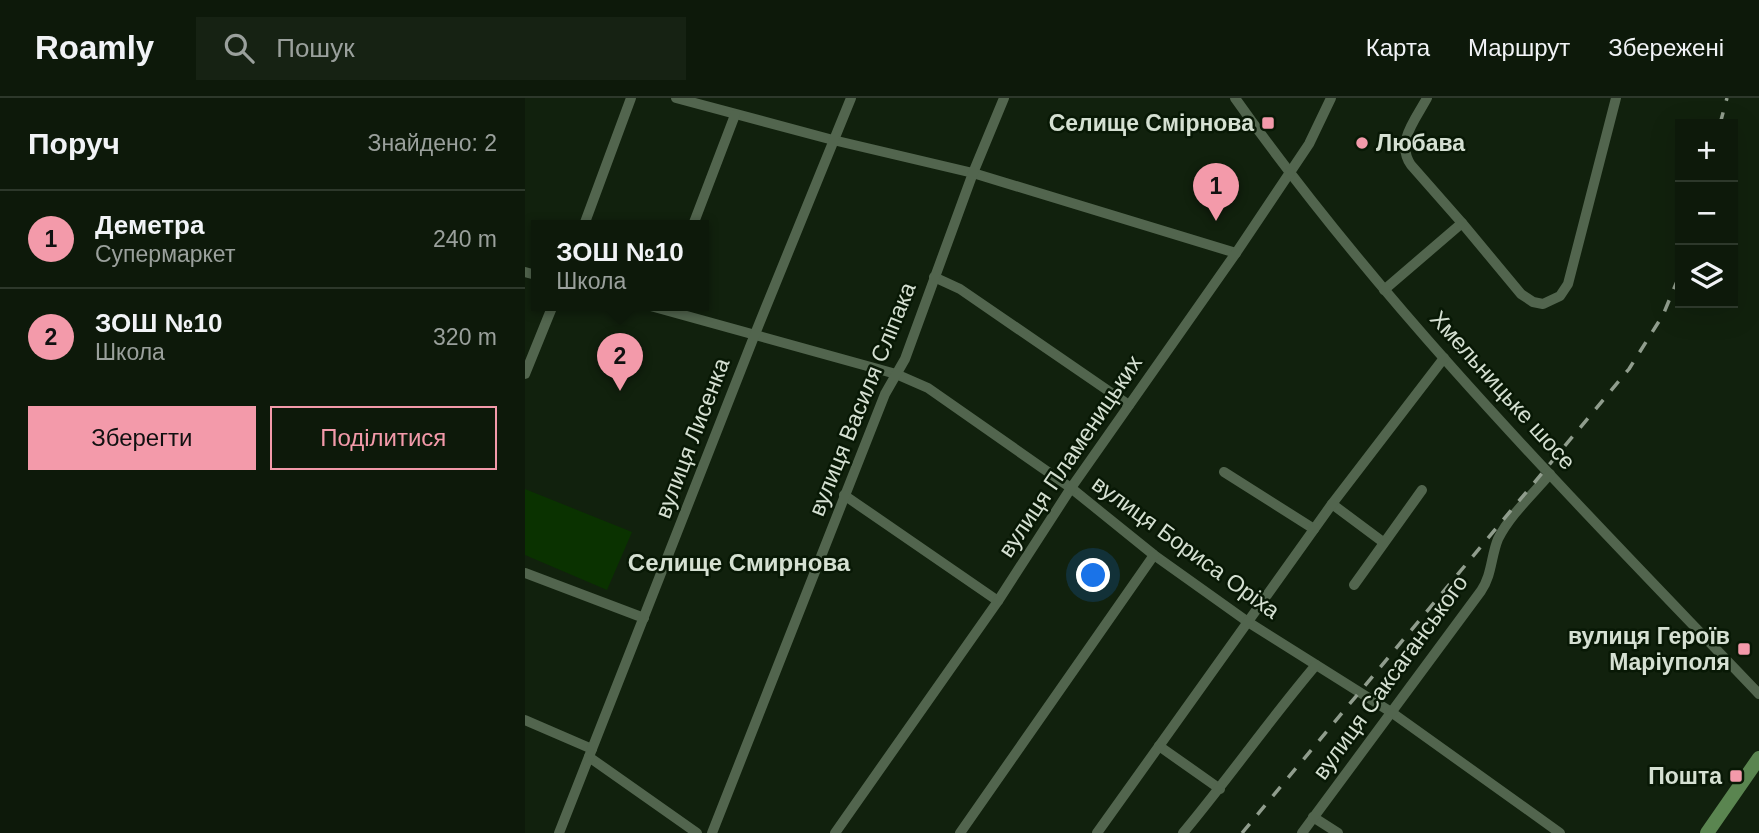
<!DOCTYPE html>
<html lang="uk">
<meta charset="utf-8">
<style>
body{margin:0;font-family:Helvetica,sans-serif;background:#162213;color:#f1f3f6}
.controls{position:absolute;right:21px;top:21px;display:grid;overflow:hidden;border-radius:0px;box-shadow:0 7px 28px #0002}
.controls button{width:63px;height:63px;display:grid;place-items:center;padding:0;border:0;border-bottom:2px solid #2d382b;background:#0d190a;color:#f1f3f6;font:35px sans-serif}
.you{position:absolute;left:569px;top:478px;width:24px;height:24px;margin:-18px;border:5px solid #fff;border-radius:50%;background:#1a73e8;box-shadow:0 0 0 10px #1a73e833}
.badge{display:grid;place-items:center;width:46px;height:46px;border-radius:50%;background:#f39aaa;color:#111;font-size:23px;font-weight:700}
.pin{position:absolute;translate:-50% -58px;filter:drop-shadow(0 2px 4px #0008)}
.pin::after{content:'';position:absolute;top:37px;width:24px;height:21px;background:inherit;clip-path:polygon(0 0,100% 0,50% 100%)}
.popup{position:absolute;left:6px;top:122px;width:178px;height:91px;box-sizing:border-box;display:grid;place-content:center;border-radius:0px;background:#0d190a;filter:drop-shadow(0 2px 5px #0005);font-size:23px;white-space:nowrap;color:#9aa09c}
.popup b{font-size:26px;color:#f1f3f6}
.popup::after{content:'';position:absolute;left:50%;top:100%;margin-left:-14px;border:14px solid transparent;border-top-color:#0d190a}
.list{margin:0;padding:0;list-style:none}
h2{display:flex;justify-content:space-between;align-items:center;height:91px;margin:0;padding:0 28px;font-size:30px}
h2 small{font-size:23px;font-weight:400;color:#9aa09c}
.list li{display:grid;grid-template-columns:46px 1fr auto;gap:21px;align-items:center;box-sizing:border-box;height:98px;padding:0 28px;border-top:2px solid #2d382b}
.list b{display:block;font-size:26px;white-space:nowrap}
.list p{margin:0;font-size:23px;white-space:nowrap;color:#9aa09c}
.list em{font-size:23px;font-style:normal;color:#9aa09c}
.actions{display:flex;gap:14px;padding:21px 28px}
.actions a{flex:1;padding:16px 0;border:2px solid #f39aaa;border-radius:0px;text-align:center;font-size:24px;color:#f39aaa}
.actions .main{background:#f39aaa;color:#111}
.icon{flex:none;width:38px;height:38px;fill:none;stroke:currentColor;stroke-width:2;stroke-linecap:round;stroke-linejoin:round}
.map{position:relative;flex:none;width:1234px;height:735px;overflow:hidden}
header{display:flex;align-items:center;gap:42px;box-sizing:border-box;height:98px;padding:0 35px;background:#0d190a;border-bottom:2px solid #2d382b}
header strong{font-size:33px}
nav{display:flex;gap:38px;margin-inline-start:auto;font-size:24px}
.search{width:490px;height:63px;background:#162213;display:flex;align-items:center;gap:18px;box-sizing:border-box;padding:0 24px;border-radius:0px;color:#9aa09c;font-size:26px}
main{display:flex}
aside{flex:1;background:#0d190a}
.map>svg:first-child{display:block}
</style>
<header>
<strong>Roamly</strong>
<div class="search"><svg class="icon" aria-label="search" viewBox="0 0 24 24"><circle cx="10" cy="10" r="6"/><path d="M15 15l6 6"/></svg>Пошук</div>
<nav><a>Карта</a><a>Маршрут</a><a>Збережені</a></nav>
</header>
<main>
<aside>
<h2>Поруч<small>Знайдено: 2</small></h2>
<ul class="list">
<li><span class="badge">1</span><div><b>Деметра</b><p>Супермаркет</p></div><em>240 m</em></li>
<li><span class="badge">2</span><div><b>ЗОШ №10</b><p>Школа</p></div><em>320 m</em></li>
</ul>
<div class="actions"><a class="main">Зберегти</a><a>Поділитися</a></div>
</aside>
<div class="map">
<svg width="1234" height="735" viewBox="0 0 1234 735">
<rect width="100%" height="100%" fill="#11210d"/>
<polygon fill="#0a3200" points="0,391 107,434 82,492 0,457"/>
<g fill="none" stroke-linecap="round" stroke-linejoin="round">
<g stroke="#52654e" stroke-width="10">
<polyline points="151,0 308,42 448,75 711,155"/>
<path d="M710,0C863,216 1052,405 1234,596"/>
<path d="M902,0C891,21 870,44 886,67L937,125"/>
<polyline points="59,127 106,0"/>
<polyline points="168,127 210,17"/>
<polyline points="0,174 11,177"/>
<polyline points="409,179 435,191 604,307"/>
<polyline points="859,192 937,125 996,196 1008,204 1018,206 1035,198 1043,186 1091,0"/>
<polyline points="122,207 371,276 403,290 546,390 629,457 723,524 866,614 1035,735"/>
<polyline points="0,276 28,207"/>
<polyline points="699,374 789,431"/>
<polyline points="319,397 473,503"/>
<polyline points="807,406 858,444"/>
<polyline points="0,475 119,520"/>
<polyline points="829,487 897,392"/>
<polyline points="0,622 67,651"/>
<polyline points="634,648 695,691"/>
<polyline points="64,659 172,735"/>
<polyline points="788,719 813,735"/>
<polyline points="34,735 230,236 326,0"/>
<polyline points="187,735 360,296 380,261 448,75 479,0"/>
<polyline points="310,735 473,503 546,390 711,155 784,46 806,0"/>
<polyline points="435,735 629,457"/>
<polyline points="572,735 807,406 919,260"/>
<path d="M658,735C704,680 745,621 791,567"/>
<path d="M777,735L956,493C967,477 966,458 973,441C985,417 1007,397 1025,376"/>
</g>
<polyline stroke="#5a8550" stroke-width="14" points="1182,735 1234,660"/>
<g stroke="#909d8d" stroke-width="3.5" stroke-dasharray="12 12" stroke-linecap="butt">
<polyline points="1195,26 1202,0"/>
<polyline points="717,735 1104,271 1138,217 1155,176"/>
</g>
</g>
<g fill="#f39aaa" stroke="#081805" stroke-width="2.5">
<rect x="736" y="18" width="14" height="14" rx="3.5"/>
<circle cx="837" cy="45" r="7"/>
<rect x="1212" y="544" width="14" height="14" rx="3.5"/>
<rect x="1204" y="671" width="14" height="14" rx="3.5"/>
</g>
<g text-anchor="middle" stroke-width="5" stroke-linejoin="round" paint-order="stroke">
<g font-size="23" font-weight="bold" fill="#d5e0d2" stroke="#081805" text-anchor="end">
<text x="729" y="33">Селище Смірнова</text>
<text x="851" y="53" text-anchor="start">Любава</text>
<text x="1205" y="546">вулиця Героїв<tspan x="1205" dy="26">Маріуполя</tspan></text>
<text x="1197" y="686">Пошта</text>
</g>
<g font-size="23" fill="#d5e0d2" stroke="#081805">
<text transform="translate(978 292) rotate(48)" y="8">Хмельницьке шосе</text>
<text transform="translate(337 301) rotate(-68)" y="8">вулиця Василя Сліпака</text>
<text transform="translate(167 340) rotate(-69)" y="8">вулиця Лисенка</text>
<text transform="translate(545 358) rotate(-56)" y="8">вулиця Пламеницьких</text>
<text transform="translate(661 449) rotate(36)" y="8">вулиця Бориса Оріха</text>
<text transform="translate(865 579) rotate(-54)" y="8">вулиця Саксаганського</text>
</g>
<g font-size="24" font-weight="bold" fill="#d5e0d2" stroke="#081805">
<text x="214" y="473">Селище Смирнова</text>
</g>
</g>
</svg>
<div class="controls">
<button>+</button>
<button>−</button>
<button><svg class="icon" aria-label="layers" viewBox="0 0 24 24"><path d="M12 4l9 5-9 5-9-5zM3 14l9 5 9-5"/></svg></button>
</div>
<div class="you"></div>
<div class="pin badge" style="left:691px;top:123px">1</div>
<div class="pin badge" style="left:95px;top:293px">2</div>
<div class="popup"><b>ЗОШ №10</b>Школа</div>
</div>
</main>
